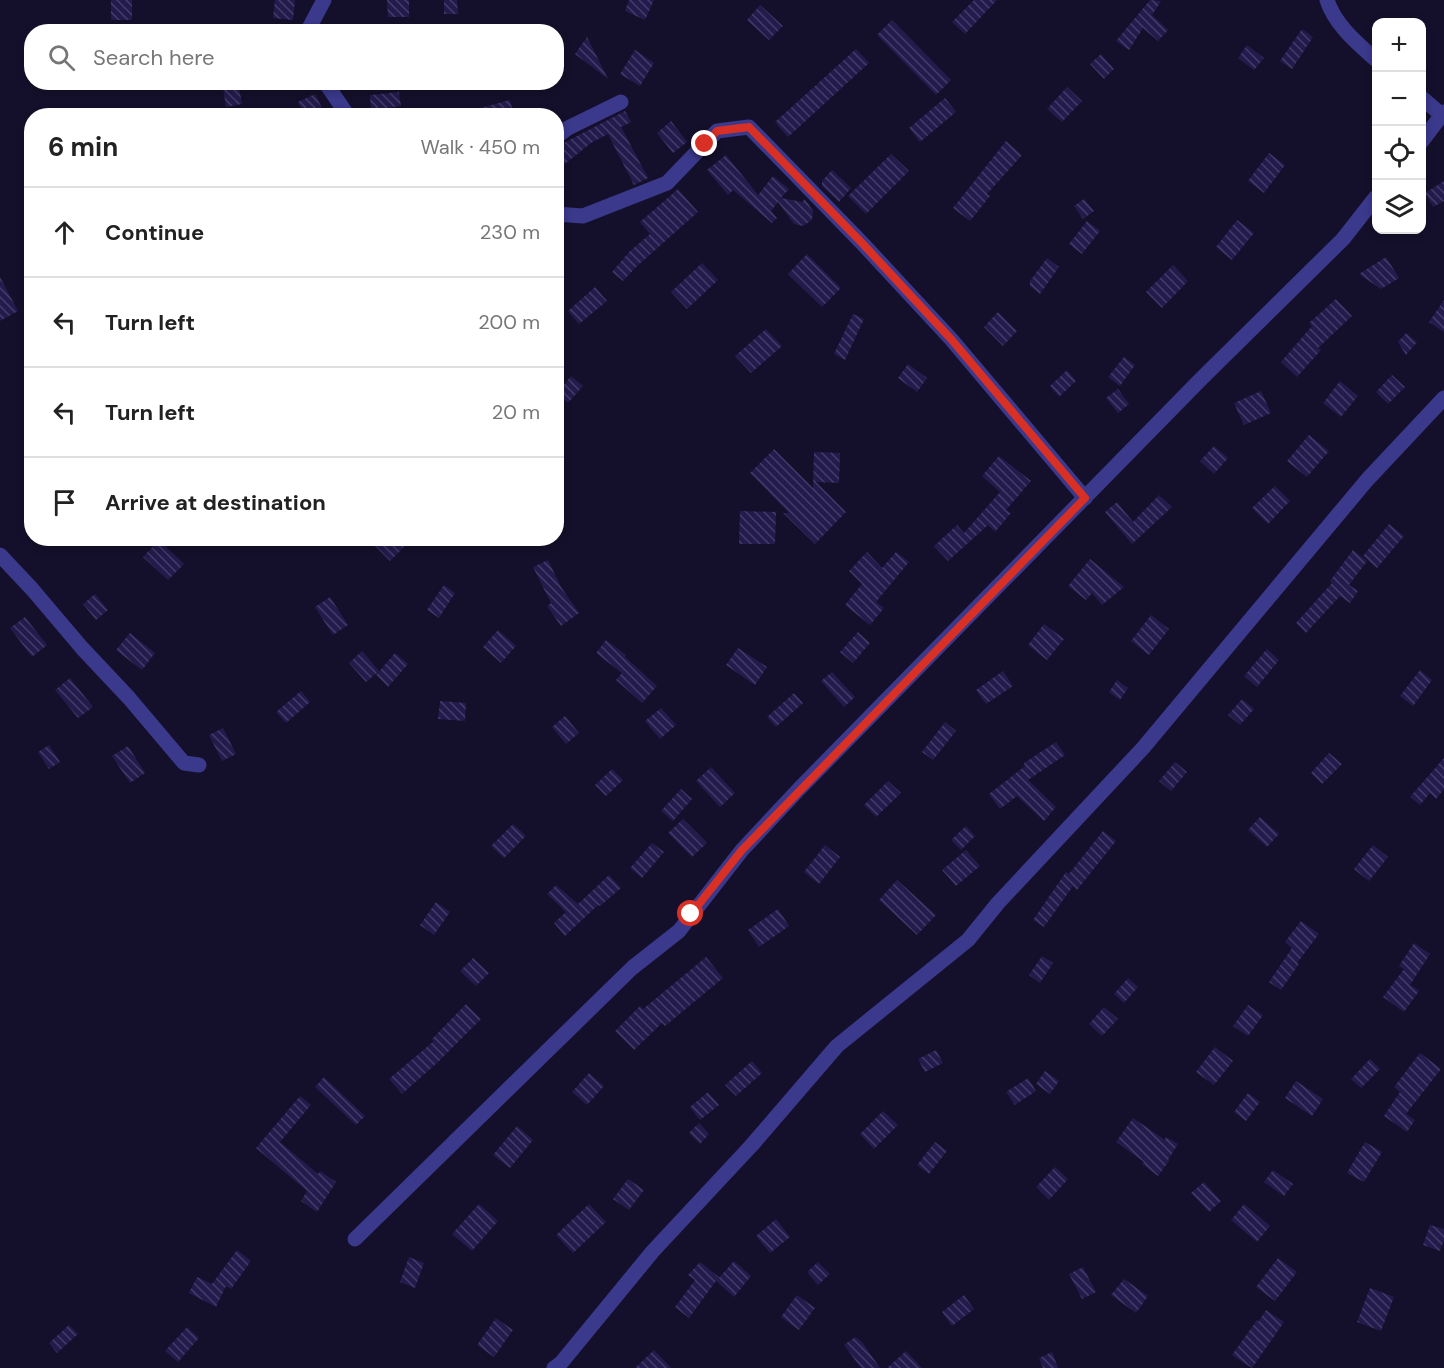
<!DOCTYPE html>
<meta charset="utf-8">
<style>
body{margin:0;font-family:"DM Sans",sans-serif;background:#f6f6f6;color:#222}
.controls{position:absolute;right:18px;top:18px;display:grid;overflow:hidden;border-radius:12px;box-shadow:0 3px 9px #0003}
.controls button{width:54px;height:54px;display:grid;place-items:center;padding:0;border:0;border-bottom:2px solid #e0e0e0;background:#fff;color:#222;font:30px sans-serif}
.stop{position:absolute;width:18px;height:18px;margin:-14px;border:4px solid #d93025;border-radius:50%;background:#fff}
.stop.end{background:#d93025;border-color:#fff;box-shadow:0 2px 6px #0008}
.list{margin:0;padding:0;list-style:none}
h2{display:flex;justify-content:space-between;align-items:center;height:78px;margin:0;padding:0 24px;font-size:26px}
h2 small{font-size:20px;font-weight:400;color:#767676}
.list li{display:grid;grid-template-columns:39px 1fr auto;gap:18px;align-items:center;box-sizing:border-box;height:90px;padding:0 24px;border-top:2px solid #e0e0e0}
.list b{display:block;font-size:22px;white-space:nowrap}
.list em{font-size:20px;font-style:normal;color:#767676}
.icon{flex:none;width:33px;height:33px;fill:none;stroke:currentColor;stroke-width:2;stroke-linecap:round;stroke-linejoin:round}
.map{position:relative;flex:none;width:1444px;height:1368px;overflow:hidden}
.search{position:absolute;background:#fff;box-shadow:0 3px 9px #0003;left:24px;top:24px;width:540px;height:66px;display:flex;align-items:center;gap:15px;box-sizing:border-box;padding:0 21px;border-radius:24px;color:#767676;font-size:22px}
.panel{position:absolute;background:#fff;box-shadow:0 3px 9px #0003;left:24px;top:108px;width:540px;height:438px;border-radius:24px}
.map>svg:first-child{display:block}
</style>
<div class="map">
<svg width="1444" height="1368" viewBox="0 0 1444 1368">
<defs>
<pattern id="building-back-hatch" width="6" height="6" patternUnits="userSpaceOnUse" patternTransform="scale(1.5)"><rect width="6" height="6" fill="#241b4d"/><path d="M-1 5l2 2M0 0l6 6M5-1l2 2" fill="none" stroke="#433c68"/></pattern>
</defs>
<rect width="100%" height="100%" fill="#14102b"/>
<g fill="url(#building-back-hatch)">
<rect x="111" y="0" width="21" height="20"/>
<polygon points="275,0 295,0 293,20 273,18"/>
<polygon points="387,0 409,0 409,17 388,17"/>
<polygon points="444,0 457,0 458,14 444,14"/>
<polygon points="629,0 654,0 645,20 625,11"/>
<polygon points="974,0 997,0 965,34 952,22"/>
<polygon points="1150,0 1161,1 1152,15 1168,30 1158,41 1143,28 1129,50 1116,41"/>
<polygon points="760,5 783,26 769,40 747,20"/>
<polygon points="892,20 951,80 936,95 877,35"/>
<polygon points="1302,29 1313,37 1292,69 1280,61"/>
<polygon points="587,37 608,79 575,54"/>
<polygon points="1247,45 1264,58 1254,70 1238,58"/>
<polygon points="856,49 869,63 788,137 775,122"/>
<polygon points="635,50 654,63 640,86 620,74"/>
<polygon points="1101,54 1114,69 1104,79 1090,64"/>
<polygon points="222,82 238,82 242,104 226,107"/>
<polygon points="1067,87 1082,101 1062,122 1047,109"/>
<polygon points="399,92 401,106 371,110 370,95"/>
<polygon points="315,94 323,110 312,116 305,116 298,102"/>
<polygon points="945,98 956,112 920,142 909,128"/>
<polygon points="510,100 514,116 470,116 469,111"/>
<polygon points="625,111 631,122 621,127 648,178 634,185 608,134 591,143 556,171 556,147"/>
<polygon points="671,121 687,142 673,153 657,133"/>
<polygon points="1006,141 1022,155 987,194 990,196 970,221 953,208"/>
<polygon points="1269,153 1285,165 1264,193 1248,181"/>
<polygon points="891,154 909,171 866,214 848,196"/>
<polygon points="726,155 758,195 773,176 789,189 781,198 802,202 805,199 813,211 812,220 803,226 794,224 778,202 771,211 777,218 772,223 733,190 728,195 707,170"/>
<polygon points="832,170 851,188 839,202 822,186 822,181"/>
<polygon points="1444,181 1444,201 1433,207 1425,193"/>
<polygon points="678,189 698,212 636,267 623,281 612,272 630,251 650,234 640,222"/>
<polygon points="1084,199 1094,211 1083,219 1074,206"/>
<polygon points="1237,220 1254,233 1232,260 1216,247"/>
<polygon points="1087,221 1100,231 1082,254 1069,244"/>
<polygon points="807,254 841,288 822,307 788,274"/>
<polygon points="1386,257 1399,278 1381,289 1359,274"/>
<polygon points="1047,258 1059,267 1040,294 1030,286 1030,281"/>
<polygon points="702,263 718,280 687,309 671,292"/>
<polygon points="1173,265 1188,281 1162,308 1146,292"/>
<polygon points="0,277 18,311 0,321"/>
<polygon points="595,287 607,301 579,324 568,311"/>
<polygon points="1336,299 1352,316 1318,348 1321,350 1297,377 1281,362 1312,326 1309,323"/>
<polygon points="1444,300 1444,332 1429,322"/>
<polygon points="998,312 1017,331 1003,346 984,327"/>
<polygon points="853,314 864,319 845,360 834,354"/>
<polygon points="766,329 782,346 751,373 735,356"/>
<polygon points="1406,333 1417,342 1406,355 1398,342"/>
<polygon points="1124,357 1135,365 1120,386 1108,377"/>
<polygon points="908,364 927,378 917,392 898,378"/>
<polygon points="1067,370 1076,381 1059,397 1050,386"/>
<polygon points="1392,375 1405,387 1388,404 1376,392"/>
<polygon points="571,376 583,386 568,403 557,393"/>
<polygon points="1340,381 1358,396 1341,417 1323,403"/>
<polygon points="1118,389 1129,404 1118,413 1106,398"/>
<polygon points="1261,391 1271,413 1244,425 1234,403"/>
<polygon points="1309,435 1329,451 1307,477 1287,461"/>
<polygon points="1214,446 1228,458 1214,474 1200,461"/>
<polygon points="774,449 813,488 814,452 840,453 839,483 816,482 846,512 815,544 783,513 789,513 750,473"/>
<polygon points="999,456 1031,481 1006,510 1011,513 995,532 988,525 948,561 934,546 957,525 964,533 1000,492 982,476"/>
<polygon points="1275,486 1290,501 1268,524 1252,508"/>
<polygon points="1159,495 1172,507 1132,544 1105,512 1117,502 1133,522"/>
<polygon points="740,511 776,512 775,544 739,544"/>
<polygon points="1389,524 1404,536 1377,568 1363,556"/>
<polygon points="380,538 396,538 404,547 390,561 374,545"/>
<polygon points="159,540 184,564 168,580 143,557"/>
<polygon points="1353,550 1367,561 1349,585 1358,591 1350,603 1340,596 1306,633 1296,623 1332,583 1330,581"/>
<polygon points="867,552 882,568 896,552 909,562 876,602 884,608 870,625 845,605 862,584 849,571"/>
<polygon points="1090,559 1124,587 1102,605 1092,593 1086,600 1068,586"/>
<polygon points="548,560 561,587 579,613 561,626 547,606 551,603 533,567"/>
<polygon points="444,585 455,593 439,618 427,610"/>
<polygon points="95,594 108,610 96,620 83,604"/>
<polygon points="330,597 348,625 333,635 315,607"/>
<polygon points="1151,615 1169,629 1149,655 1131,641"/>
<polygon points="25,617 47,645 32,657 10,628"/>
<polygon points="1044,624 1064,639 1047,660 1028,645"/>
<polygon points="498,630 516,646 501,663 483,647"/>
<polygon points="858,632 870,643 853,663 840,652"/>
<polygon points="130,633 155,653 142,670 116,650"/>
<polygon points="606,640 626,655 625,657 657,686 642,703 616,680 622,673 596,653"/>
<polygon points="738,648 767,667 755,685 726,665"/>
<polygon points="1267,649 1279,660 1257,687 1244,676"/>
<polygon points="362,651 379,671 366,682 349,663"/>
<polygon points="395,653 408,664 388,687 376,675"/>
<polygon points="1420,670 1432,680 1413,706 1400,696"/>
<polygon points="1003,671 1013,686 986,704 976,690"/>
<polygon points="832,672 855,697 844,707 821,681"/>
<polygon points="70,678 93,707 78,718 55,690"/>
<polygon points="1117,680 1128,688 1120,700 1109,692"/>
<polygon points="301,691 310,702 286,723 276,712"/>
<polygon points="794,693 803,703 776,727 767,717"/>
<polygon points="1242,699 1254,709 1240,725 1228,715"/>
<polygon points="440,701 466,703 465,721 438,719"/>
<polygon points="661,708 676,725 660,739 645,721"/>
<polygon points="565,716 579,733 566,744 552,727"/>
<polygon points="945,722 956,731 933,760 922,752"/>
<polygon points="223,728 236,754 222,761 209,735"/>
<polygon points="1056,742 1065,755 1028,780 1056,807 1044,821 1017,796 1000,809 989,794 1025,766 1024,763"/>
<polygon points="49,745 60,762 49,769 38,752"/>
<polygon points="128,746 145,773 130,783 112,756"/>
<polygon points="1329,753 1342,764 1322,784 1311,773"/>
<polygon points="1444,758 1444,789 1436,799 1430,793 1420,805 1410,797"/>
<polygon points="1175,762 1187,772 1171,791 1159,781"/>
<polygon points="711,767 735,793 720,807 696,781"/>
<polygon points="612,769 623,780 606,796 595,785"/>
<polygon points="888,781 901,793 876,817 864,805"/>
<polygon points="681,789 692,799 673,821 661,811"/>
<polygon points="1260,817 1279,834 1267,847 1248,830"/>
<polygon points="683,819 707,843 692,857 668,833"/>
<polygon points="513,824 526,836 504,858 491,846"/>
<polygon points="966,826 975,836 961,850 951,840"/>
<polygon points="1103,831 1116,841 1077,890 1073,886 1044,927 1033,920 1066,872 1069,874"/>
<polygon points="652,843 664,852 642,878 630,868"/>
<polygon points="825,845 840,857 819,884 804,872"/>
<polygon points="1373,845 1388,857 1369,881 1354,869"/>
<polygon points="966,850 980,866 956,886 942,870"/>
<polygon points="609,875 621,888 600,906 598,905 565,936 554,923 566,912 547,894 556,885 578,904"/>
<polygon points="897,880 936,915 917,935 879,900"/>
<polygon points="436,902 450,912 434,935 420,925"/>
<polygon points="778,909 789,926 759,947 748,930"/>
<polygon points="1301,921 1319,934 1297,963 1299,964 1281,990 1269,982 1292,948 1285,942"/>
<polygon points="1414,943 1430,954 1410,985 1419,991 1404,1012 1383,997 1404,969 1399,966"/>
<polygon points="1042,956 1053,963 1040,983 1029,975"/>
<polygon points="706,957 723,978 665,1026 662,1023 634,1050 615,1031 640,1006 643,1009"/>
<polygon points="473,958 489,973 476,986 460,971"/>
<polygon points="1128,978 1138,987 1124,1003 1114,994"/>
<polygon points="466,1004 481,1019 438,1062 402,1094 389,1079 434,1041 432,1039"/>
<polygon points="1248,1005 1263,1015 1248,1036 1233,1026"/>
<polygon points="1104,1007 1118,1019 1102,1036 1089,1024"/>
<polygon points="1215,1047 1233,1061 1214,1085 1196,1072"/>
<polygon points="936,1050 943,1063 925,1072 918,1059"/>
<polygon points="1420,1053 1441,1069 1406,1114 1415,1120 1407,1132 1384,1116 1400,1092 1394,1087"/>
<polygon points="1370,1059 1380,1069 1361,1088 1351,1079"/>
<polygon points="752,1061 762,1073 736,1096 725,1085"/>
<polygon points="1045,1071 1059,1081 1050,1094 1036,1084"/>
<polygon points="589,1073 604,1086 587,1105 572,1092"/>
<polygon points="324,1077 365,1116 356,1125 315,1087"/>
<polygon points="1028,1078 1036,1091 1015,1105 1006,1092"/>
<polygon points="1296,1081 1323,1099 1312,1116 1285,1098"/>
<polygon points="708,1092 719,1105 700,1120 690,1107"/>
<polygon points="1248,1093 1260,1102 1246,1121 1234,1112"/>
<polygon points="300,1096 311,1105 280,1142 318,1174 320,1171 336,1182 317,1212 301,1201 307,1191 256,1148"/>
<polygon points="883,1111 898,1125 874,1149 860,1134"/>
<polygon points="1133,1118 1165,1140 1166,1137 1178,1144 1168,1160 1169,1161 1158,1176 1142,1164 1144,1162 1116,1142"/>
<polygon points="699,1123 709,1134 700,1144 689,1133"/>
<polygon points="517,1126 533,1140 510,1168 493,1155"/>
<polygon points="935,1142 947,1151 929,1174 917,1165"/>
<polygon points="1365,1142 1382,1152 1364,1182 1347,1173"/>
<polygon points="1055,1167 1068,1179 1049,1200 1036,1187"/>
<polygon points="1273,1170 1293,1184 1284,1196 1264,1182"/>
<polygon points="628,1179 644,1190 629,1210 613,1199"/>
<polygon points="1204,1182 1221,1201 1209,1212 1191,1193"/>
<polygon points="479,1204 498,1221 472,1251 452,1234"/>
<polygon points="589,1204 606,1222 573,1253 556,1235"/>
<polygon points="1244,1204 1270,1226 1257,1242 1231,1220"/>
<polygon points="776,1219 790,1237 770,1253 756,1236"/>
<polygon points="1430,1225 1444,1229 1444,1240 1440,1251 1423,1245"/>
<polygon points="237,1250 251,1261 231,1289 226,1286 216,1307 189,1293 197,1277 212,1284"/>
<polygon points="409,1257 424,1263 415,1288 400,1282"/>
<polygon points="1278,1258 1297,1272 1275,1301 1256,1287"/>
<polygon points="734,1261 751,1276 734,1297 716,1281 689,1318 675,1307 695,1280 688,1275 700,1262 719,1277 718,1279"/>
<polygon points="818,1262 830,1274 818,1285 807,1272"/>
<polygon points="1083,1267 1096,1292 1082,1299 1069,1274"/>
<polygon points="1124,1279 1148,1296 1136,1313 1111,1295"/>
<polygon points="1370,1288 1394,1297 1381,1331 1357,1322"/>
<polygon points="797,1295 815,1308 799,1330 781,1317"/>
<polygon points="964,1295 974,1309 952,1326 942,1312"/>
<polygon points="1266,1310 1284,1322 1252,1368 1232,1355 1257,1320 1258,1322"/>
<polygon points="496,1318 513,1330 494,1357 477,1345"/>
<polygon points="69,1325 78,1334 57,1353 49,1343"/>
<polygon points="187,1327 199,1338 178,1362 165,1351"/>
<polygon points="855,1337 862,1342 880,1368 861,1368 844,1345"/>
<polygon points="654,1350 671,1368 635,1368"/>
<polygon points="906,1351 922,1368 887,1368"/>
<polygon points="1052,1352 1058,1368 1043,1368 1039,1358"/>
</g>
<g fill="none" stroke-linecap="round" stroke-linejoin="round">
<g stroke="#3a398c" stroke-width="15">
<path d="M1327,0C1335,25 1357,43 1376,60"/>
<polyline points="307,32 324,0"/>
<polyline points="325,82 348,116"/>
<polyline points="1422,98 1444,117"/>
<polyline points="556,137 568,128 621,102"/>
<polyline points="1422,141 1444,112"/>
<polyline points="556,214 583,216 667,183 717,131 749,127 862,243 951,339 1085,498"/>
<polyline points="0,555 32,589 82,648 129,698 184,763 199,765"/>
<polyline points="355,1239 632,968 679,931 742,850 799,789 1201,379 1343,239 1376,197"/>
<polyline points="554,1368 561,1363 653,1251 751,1146 837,1046 968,940 998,903 1143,748 1367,480 1444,398"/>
</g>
</g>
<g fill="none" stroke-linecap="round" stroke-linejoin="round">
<polyline stroke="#d93025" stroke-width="8" points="691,914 742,850 1085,498 951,339 862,243 749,127 717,131 705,144"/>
</g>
</svg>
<div class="controls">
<button>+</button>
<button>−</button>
<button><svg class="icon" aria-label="locate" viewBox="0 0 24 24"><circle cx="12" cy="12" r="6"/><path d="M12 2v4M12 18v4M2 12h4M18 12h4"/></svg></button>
<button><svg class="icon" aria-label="layers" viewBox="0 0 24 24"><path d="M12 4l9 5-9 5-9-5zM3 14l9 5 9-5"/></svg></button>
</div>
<div class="stop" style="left:691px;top:914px"></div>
<div class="stop end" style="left:705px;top:144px"></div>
<div class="search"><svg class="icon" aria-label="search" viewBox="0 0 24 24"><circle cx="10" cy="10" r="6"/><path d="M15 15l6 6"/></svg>Search here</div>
<section class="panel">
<h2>6 min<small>Walk · 450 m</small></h2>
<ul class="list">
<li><svg class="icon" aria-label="ahead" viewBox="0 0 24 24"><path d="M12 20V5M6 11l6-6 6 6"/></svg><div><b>Continue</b></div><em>230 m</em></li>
<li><svg class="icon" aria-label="left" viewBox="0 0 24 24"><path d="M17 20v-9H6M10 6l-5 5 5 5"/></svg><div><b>Turn left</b></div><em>200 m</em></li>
<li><svg class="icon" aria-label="left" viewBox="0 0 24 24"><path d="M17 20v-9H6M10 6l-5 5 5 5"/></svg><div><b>Turn left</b></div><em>20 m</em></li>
<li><svg class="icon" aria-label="arrive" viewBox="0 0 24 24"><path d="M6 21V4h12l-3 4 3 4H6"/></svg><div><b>Arrive at destination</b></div></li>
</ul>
</section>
</div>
